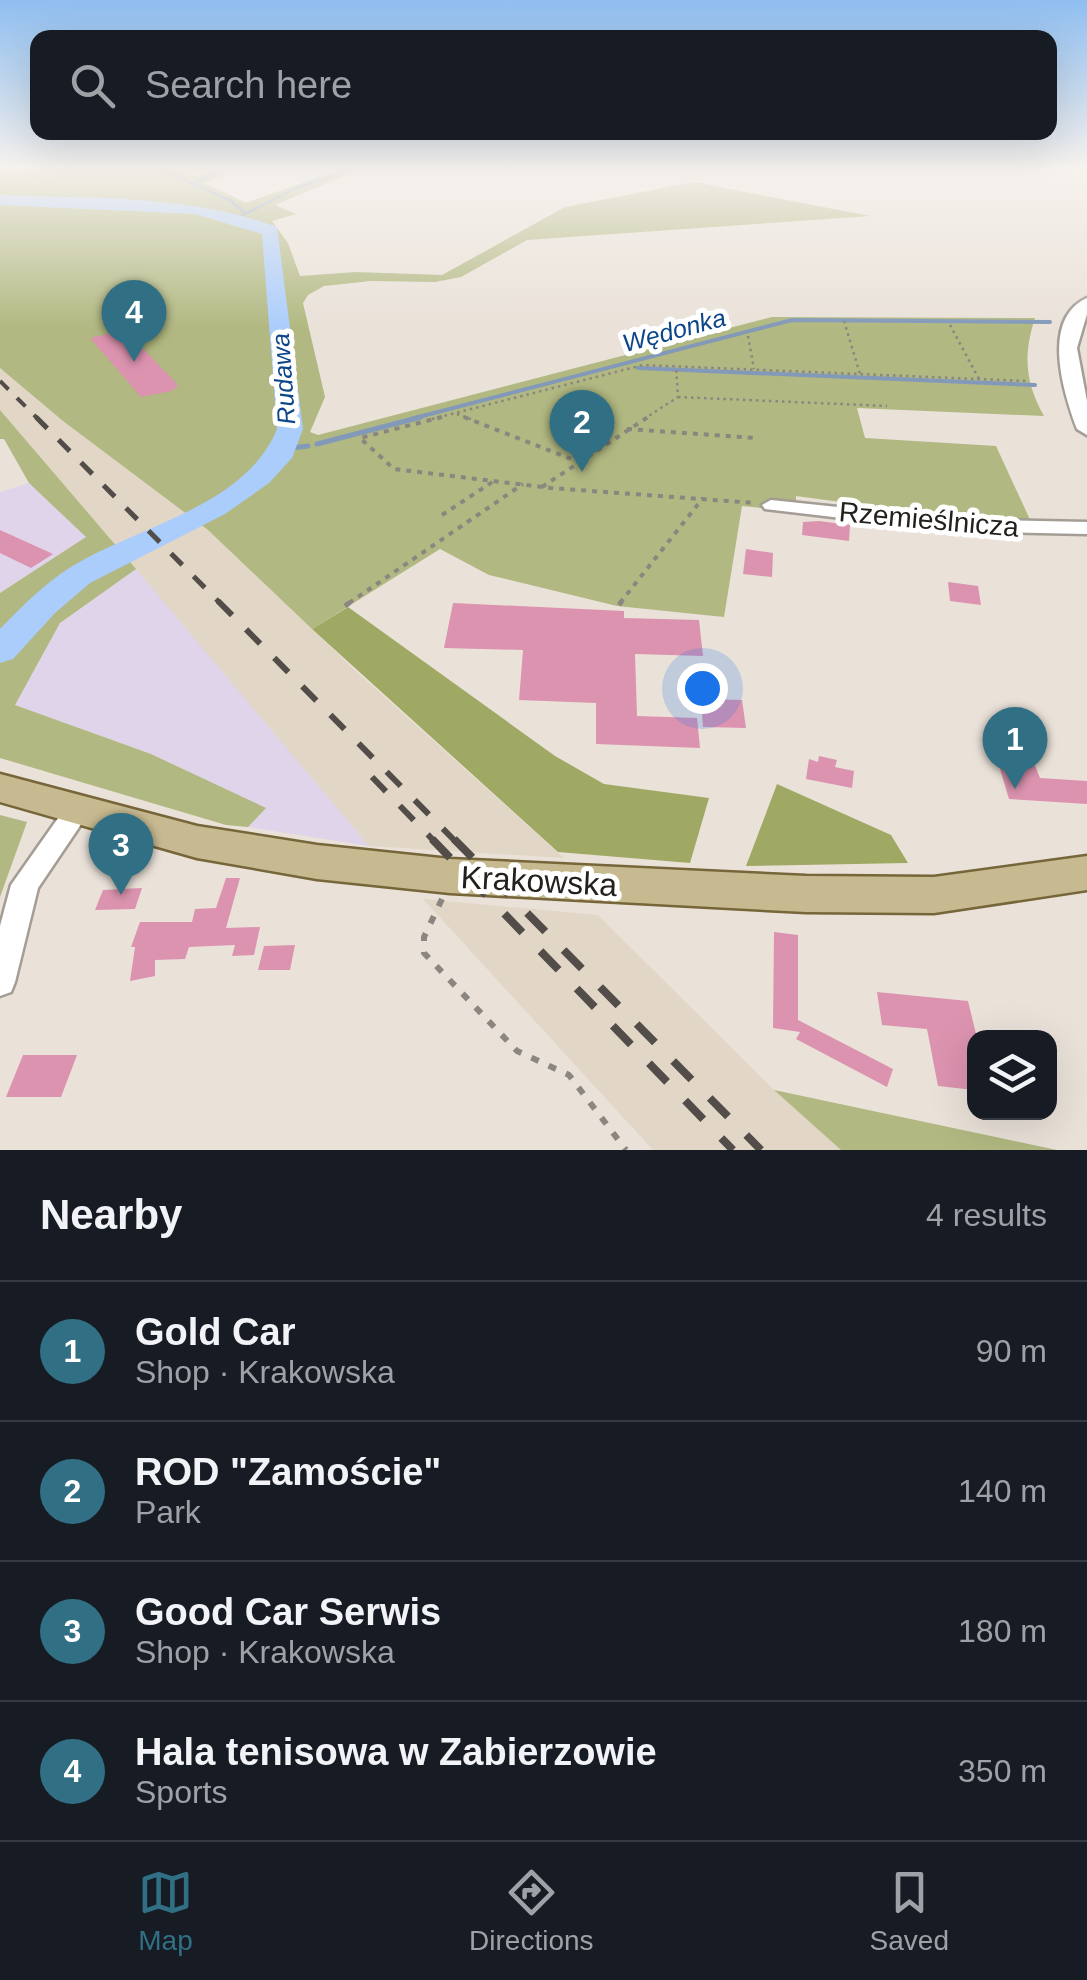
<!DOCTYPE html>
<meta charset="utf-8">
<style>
body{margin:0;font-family:Helvetica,sans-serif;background:#20242c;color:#f1f3f6}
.controls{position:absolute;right:30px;bottom:30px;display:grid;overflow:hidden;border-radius:20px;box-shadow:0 10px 40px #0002}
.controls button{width:90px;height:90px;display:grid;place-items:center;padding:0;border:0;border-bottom:2px solid #363941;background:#171b24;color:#f1f3f6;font:50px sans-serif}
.you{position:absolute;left:702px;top:688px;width:35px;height:35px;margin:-25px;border:8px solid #fff;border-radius:50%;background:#1a73e8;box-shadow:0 0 0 15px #1a73e833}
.badge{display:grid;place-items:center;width:65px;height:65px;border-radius:50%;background:#306f84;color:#fff;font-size:32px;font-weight:700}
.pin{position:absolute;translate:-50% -82px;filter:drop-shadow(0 2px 5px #0008)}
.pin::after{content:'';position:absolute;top:52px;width:35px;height:30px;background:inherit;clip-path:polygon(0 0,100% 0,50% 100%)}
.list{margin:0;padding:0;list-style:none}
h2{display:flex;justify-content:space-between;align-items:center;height:130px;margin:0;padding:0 40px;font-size:42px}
h2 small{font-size:32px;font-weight:400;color:#9ea1a6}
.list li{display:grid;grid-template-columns:65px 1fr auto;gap:30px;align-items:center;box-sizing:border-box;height:140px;padding:0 40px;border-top:2px solid #363941}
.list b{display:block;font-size:38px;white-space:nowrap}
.list p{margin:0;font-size:32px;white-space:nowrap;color:#9ea1a6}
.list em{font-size:32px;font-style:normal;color:#9ea1a6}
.icon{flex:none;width:55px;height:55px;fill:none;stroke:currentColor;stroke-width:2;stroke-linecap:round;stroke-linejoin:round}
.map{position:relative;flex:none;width:1087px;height:1150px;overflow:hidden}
.search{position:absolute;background:#171b24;box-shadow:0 10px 40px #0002;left:30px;right:30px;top:30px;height:110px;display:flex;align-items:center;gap:25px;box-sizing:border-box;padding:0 35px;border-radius:20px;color:#9ea1a6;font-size:38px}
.sheet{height:690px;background:#171b24}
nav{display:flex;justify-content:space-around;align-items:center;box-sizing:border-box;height:140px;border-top:2px solid #363941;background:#171b24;font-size:28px;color:#9ea1a6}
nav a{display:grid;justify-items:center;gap:5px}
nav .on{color:#306f84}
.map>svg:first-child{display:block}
</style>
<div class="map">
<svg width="1087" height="1150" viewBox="0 0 1087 1150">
<rect width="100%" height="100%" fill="#eae2d9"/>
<g fill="#e2d6c6">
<polygon points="0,368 63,421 208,530 358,673 564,858 369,846 0,410"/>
<polygon points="423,899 598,915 774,1090 841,1150 653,1150"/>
</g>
<g fill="#dfd4e9">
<polygon points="29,483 87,537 0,593 0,492"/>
<polygon points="136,569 369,846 248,827 265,808 151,754 15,705 60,623"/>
</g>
<g fill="#b1b881">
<path d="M0,167H166L195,177L223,167H237L205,183L246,203L346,167H365L275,205L296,214L272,221L288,243L300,276L356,272L442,275L565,207L694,182L870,216L527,240L461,277L435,282L371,281L324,286L308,295L303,303L325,397L310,432L318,435L772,317L1035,318C1023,355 1025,382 1044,416L857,408L865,438L996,446L1032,524L964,522L864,511L863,505L796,496V503L770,509L742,506L724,617L617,606L489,575L440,549L312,629L208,530L63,421L0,368Z"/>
<polygon points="0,410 136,569 60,623 15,705 151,754 266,808 248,827 226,825 0,758 0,593 86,537 29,483 4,439 0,439"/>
<polygon points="0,815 27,822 0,897"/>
<polygon points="774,1090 1057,1150 841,1150"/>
</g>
<g fill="#a0a963">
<polygon points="348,607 555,756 604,784 709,798 690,863 558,852 312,629"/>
<polygon points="777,784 891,835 908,863 746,866"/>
</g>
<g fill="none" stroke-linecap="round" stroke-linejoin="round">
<g stroke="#8299b9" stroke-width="2.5">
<polyline points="157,167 231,201 245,213"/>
<polyline points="196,182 229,167"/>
<polyline points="237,218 292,190 356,167"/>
</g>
<g stroke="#8299b9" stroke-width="4">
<polyline points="638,368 1035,385"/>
<polyline points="411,419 792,320 1050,322"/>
</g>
<g stroke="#8299b9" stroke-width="5">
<polyline points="317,444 421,417"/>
<polyline points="283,449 308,446"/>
</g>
<path fill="#abcdfc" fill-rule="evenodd" d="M0,195C93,199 189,194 277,227L303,429L292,458L269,483L225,514L90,583L55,613L13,659L0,663V629C25,603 51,577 83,560C148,524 247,503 277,429L262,234L195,214L0,205Z"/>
</g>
<g fill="#dc93af">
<polygon points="121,331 128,333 178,385 172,391 141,397 90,338"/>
<polygon points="819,521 850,525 849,541 802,535 803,522"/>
<polygon points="0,530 53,554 31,568 0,553"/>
<polygon points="746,549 773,553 772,577 743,574"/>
<polygon points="948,582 978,586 981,605 950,601"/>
<polygon points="453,603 624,611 624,618 699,620 703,656 635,654 637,716 697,718 700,748 596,744 596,703 519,700 523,650 444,648"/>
<polygon points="701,699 742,700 746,728 703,727"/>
<polygon points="819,756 837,760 835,767 854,771 852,788 806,779 809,759 818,762"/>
<polygon points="1014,757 1032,758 1040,778 1087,781 1087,804 1009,799 998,762 1015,762"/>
<polygon points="226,878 240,878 226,928 260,927 254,955 232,956 235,945 189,947 185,959 155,960 155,976 130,981 135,947 131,947 140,922 192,922 195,909 216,908"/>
<polygon points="142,888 135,909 95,910 103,890"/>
<polygon points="774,932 798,935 798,1020 893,1069 887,1087 796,1039 800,1032 773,1028"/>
<polygon points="295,945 290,970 258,970 264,946"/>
<polygon points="877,992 968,1001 977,1038 974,1090 938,1086 927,1029 882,1025"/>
<polygon points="23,1055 77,1055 61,1097 6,1097"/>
</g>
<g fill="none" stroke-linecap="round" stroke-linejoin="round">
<defs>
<g id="minor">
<polygon points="771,500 952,519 1087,522 1087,534 952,531 765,509 762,505"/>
<polygon points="77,801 86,804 90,811 38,888 15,982 11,992 0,996 0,926 11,885 68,804"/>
</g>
<path id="tertiary" d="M1087,298V314L1077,348L1087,401V435L1077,429C1064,394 1040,319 1087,298Z"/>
<polygon id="primary" points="0,774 197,826 317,845 450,859 806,876 934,877 1087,856 1087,890 934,913 806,912 450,893 317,879 197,858 0,802"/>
</defs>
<use href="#minor" stroke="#a49d95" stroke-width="5"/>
<use href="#tertiary" stroke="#a49d95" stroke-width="5"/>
<use href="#primary" stroke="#766639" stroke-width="5"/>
<g stroke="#8b867f" stroke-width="2.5" stroke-dasharray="2.5 4" stroke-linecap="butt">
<polyline points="844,321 860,374"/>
<polyline points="950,325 979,379"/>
<polyline points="748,336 754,369"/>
<polyline points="678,397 887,406"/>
<polyline points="457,414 471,419"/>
<polyline points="432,419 643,365 1026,381"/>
<polyline points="644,419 678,397 676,366"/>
</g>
<g stroke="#8b867f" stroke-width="4" stroke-dasharray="5 6" stroke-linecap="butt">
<polyline points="442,417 360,438 394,469 551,488 755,503"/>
<polyline points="464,417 579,462"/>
<polyline points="627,429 756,438"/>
<polyline points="542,487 648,417"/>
<polyline points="442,515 497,479"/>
<polyline points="349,603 523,484"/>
<polyline points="620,603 703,498"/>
</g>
<g stroke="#8b867f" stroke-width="5" stroke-dasharray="6 9" stroke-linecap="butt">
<polyline points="619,605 622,601"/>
<polyline points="345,606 352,601"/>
</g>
<polyline stroke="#8b867f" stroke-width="6" stroke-dasharray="8 11" stroke-linecap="butt" points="442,899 424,937 424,953 517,1051 569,1075 626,1150"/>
<use href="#minor" fill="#fff" fill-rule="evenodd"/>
<use href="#tertiary" fill="#fff" fill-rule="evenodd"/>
<use href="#primary" fill="#c7ba91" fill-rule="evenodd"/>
<polyline stroke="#524d49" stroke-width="4" stroke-dasharray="12 12" stroke-linecap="butt" points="0,381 38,419"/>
<polyline stroke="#524d49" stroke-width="5" stroke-dasharray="16 16" stroke-linecap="butt" points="36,417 220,603"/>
<g stroke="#524d49" stroke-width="6" stroke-dasharray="20 20" stroke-linecap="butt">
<polyline points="218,601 456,842"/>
<polyline points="372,777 435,842"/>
</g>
<g stroke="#524d49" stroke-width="8" stroke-dasharray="26 26" stroke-linecap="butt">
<polyline points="432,839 733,1150"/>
<polyline points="454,839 761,1150"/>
</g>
</g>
<linearGradient id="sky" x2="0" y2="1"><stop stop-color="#8fbef0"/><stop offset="0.51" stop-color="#f6f2ee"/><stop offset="1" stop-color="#f6f2ee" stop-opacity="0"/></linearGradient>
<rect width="1087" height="328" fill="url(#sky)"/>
<g text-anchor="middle" stroke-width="10" stroke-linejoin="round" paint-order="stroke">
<g font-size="25" font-style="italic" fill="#0c4688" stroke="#fff">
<text transform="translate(674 330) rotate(-15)" y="9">Wędonka</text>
<text transform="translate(283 379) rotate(-94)" y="9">Rudawa</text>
</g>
<g font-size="28" fill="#23201d" stroke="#fff">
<text transform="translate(929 519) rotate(5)" y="10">Rzemieślnicza</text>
</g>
<g font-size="32" fill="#23201d" stroke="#fff">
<text transform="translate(539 881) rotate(3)" y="11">Krakowska</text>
</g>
</g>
</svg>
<div class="controls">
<button><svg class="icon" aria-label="layers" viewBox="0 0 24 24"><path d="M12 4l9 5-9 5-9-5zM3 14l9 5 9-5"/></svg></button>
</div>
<div class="you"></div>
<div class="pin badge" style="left:1015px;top:789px">1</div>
<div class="pin badge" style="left:582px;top:472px">2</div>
<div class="pin badge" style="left:121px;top:895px">3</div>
<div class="pin badge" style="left:134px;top:362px">4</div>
<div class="search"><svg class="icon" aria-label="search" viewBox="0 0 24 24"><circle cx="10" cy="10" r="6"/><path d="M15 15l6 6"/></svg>Search here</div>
</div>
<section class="sheet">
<h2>Nearby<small>4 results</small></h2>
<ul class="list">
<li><span class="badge">1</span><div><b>Gold Car</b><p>Shop · Krakowska</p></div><em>90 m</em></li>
<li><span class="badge">2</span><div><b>ROD &quot;Zamoście&quot;</b><p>Park</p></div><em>140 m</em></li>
<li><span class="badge">3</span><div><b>Good Car Serwis</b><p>Shop · Krakowska</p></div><em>180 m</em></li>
<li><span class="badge">4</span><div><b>Hala tenisowa w Zabierzowie</b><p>Sports</p></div><em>350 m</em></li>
</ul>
</section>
<nav>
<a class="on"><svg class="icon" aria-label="map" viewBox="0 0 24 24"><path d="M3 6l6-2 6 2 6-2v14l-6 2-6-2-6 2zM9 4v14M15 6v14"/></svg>Map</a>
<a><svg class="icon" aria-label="directions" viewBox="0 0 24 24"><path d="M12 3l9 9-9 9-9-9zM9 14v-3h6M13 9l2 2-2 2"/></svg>Directions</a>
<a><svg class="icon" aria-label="saved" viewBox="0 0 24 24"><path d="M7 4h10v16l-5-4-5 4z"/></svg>Saved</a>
</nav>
